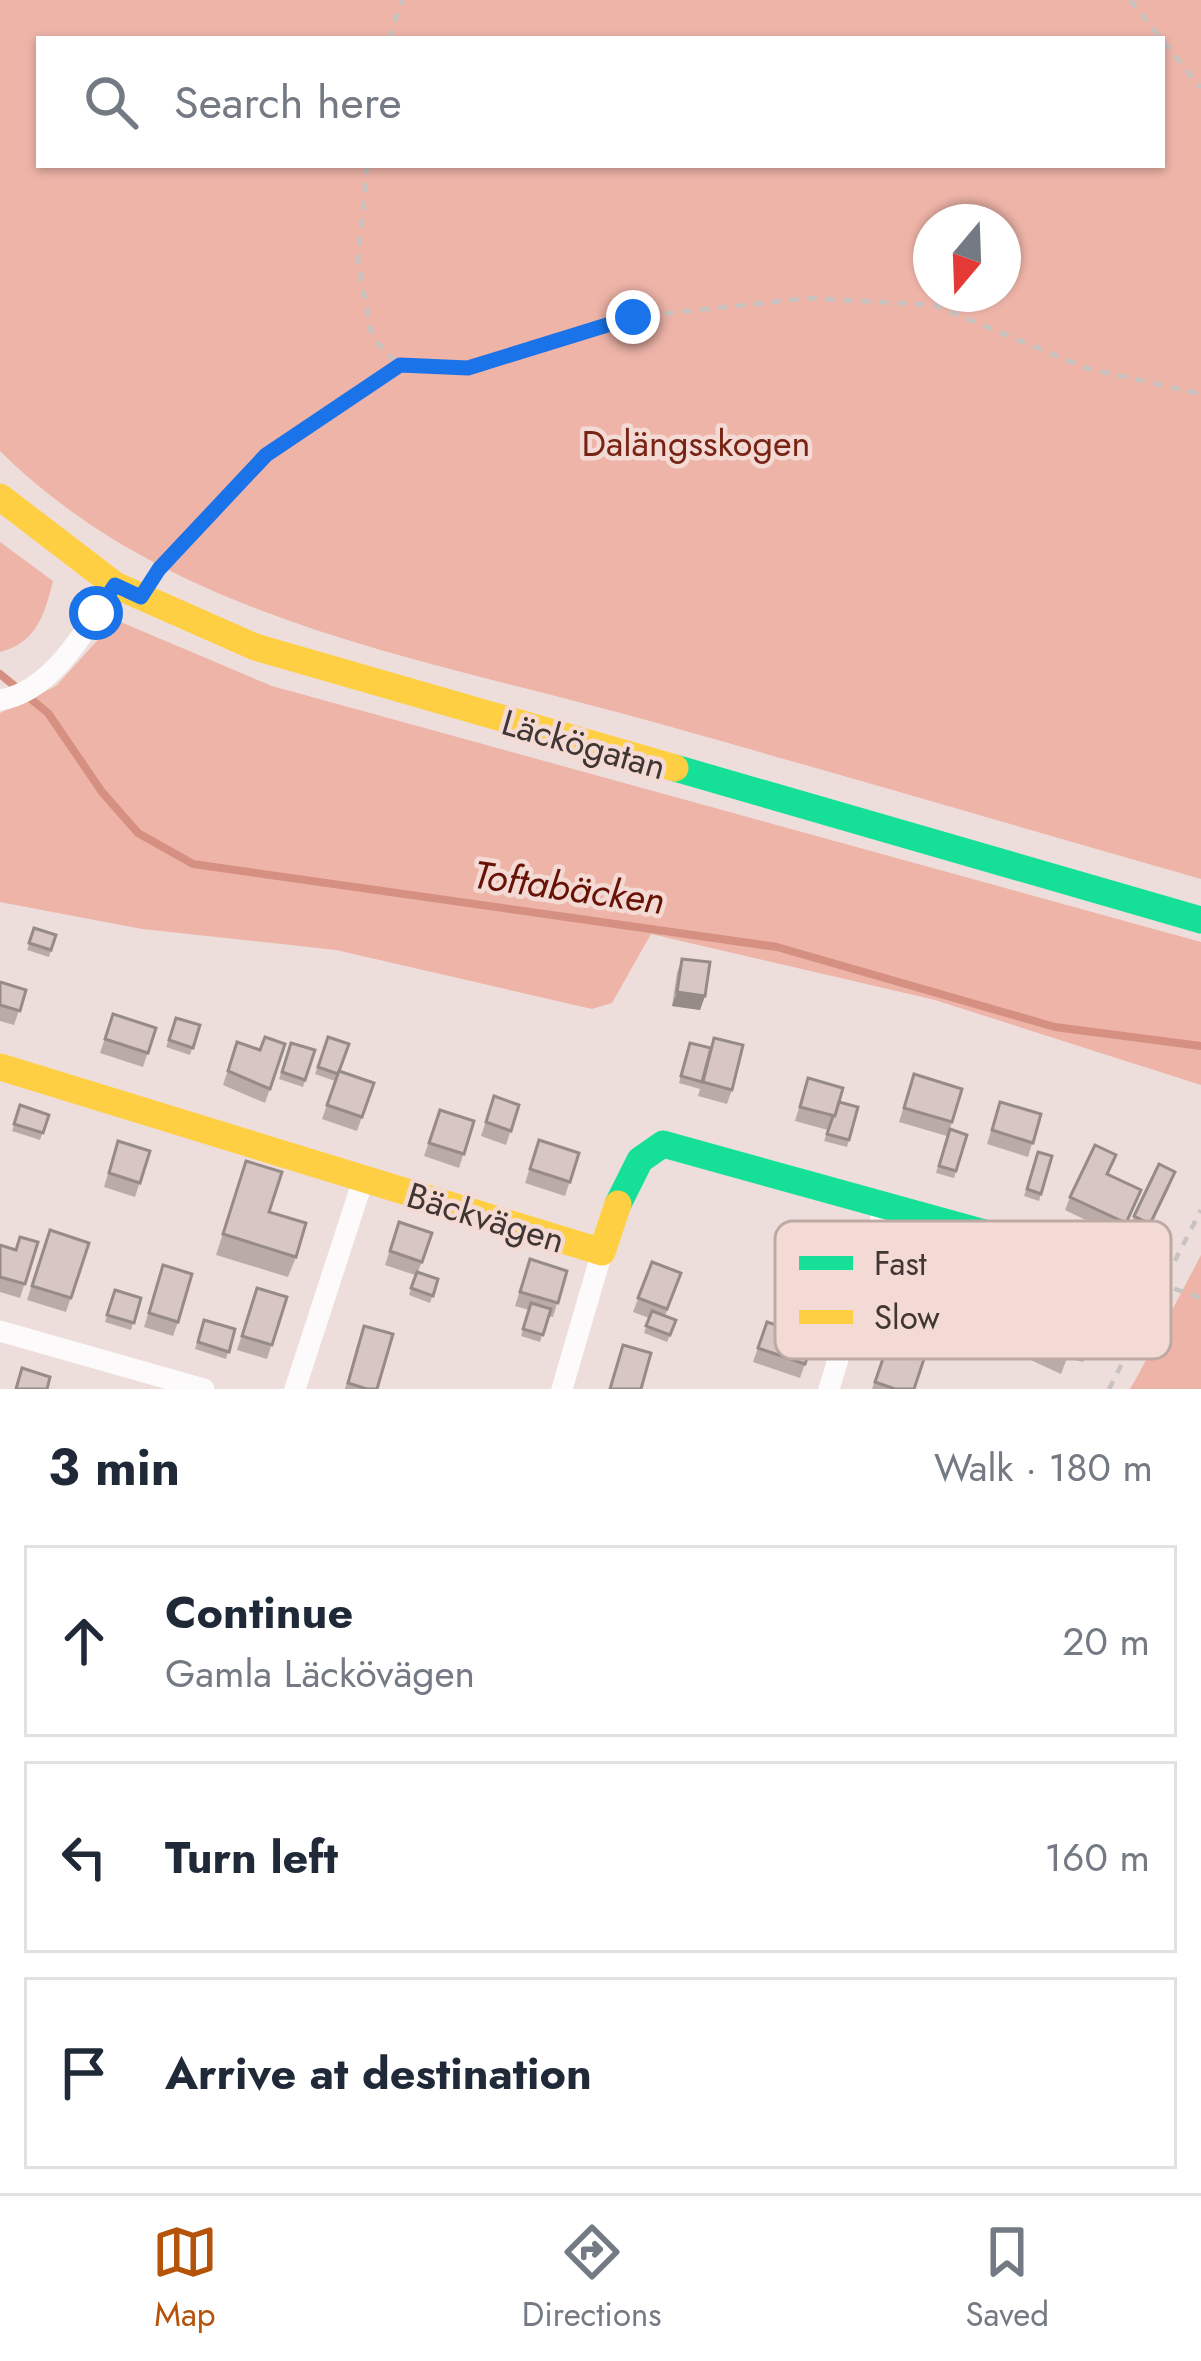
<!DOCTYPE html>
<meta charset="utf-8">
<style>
body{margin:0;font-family:Jost,sans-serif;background:#f6f6f7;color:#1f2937}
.compass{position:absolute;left:913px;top:204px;width:108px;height:108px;border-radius:50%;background:#fff;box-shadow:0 3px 9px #0004;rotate:199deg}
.stop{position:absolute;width:36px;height:36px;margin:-27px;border:9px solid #1a73e8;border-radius:50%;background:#fff}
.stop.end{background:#1a73e8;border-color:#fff;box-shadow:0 3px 12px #0008}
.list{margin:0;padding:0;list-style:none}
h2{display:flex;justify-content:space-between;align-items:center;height:156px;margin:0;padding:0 48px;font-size:51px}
h2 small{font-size:39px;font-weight:400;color:#747a83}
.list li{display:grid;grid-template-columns:78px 1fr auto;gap:36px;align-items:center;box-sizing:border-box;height:192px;margin:0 24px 24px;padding:0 24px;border:3px solid #e0e1e3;border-radius:0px}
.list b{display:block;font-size:45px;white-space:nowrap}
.list p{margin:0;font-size:39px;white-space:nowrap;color:#747a83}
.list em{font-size:39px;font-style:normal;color:#747a83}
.icon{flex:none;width:66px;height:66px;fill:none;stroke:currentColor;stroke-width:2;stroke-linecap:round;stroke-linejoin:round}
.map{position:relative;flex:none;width:1201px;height:1389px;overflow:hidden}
.search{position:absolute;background:#fff;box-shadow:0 3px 9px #0004;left:36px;right:36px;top:36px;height:132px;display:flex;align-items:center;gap:30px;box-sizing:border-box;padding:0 42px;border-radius:0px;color:#747a83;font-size:45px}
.sheet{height:804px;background:#fff}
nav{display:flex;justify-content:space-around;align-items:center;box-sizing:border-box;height:168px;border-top:3px solid #e0e1e3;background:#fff;font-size:33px;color:#747a83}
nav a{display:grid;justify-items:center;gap:6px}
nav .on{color:#b45309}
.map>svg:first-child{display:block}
</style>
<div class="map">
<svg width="1201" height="1389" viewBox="0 0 1201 1389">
<rect width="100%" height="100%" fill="#eddedb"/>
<g fill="#eeb4a8" fill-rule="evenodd">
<path d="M0,0H1201V879C1020,827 839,774 657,723C432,659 173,623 0,451ZM1162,39V165H39V39ZM1003,222V294H931V222Z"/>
<path d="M0,542L53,581C45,614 36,643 0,652Z"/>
<polygon points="116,620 272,686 1201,942 1201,1085 935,1000 651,934 612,1003 592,1009 336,950 142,929 0,902 0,713 56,686"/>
<polygon points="1201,1255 1201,1389 1130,1389 1137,1377"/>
</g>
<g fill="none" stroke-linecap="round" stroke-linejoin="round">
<polyline stroke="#d59082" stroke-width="8" points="0,674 48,713 102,792 138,833 193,864 777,947 1055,1027 1201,1046"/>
<g stroke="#c7c3c1" stroke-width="4.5" stroke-dasharray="9 9" stroke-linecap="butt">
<polyline points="1130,0 1201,88"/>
<polyline points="389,39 402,0"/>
<polyline points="367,165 358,261 372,337 399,365 468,368 633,317 809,298 934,305 1086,368 1201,394"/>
<polyline points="155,575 266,455 399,365"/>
<polyline points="1140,1277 1201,1298"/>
<polyline points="1109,1389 1201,1210"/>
</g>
<g stroke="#fcfafa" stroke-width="21">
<path d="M0,700C53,692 88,626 115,585"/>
<polyline points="0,1331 204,1389"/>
<polyline points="295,1389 363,1180"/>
<polyline points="562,1389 602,1252"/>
<polyline points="829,1389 885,1205"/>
</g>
<g stroke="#16e098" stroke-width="27">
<polyline points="675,768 1201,920"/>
<polyline points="618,1204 640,1160 663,1144 1118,1270"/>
</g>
<g stroke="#ffcf43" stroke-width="27">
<polyline points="0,497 115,585 255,647 675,768"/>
<polyline points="0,1067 602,1252 618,1204"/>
</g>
</g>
<g fill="#baaaa8">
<polygon points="34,928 56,935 49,957 27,950"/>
<polygon points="682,959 705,996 700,1010 672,1006 677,973"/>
<polygon points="0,982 26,990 14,1025 0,1021"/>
<polygon points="113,1014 156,1028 143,1067 100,1053"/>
<polygon points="176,1018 200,1025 190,1055 166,1047"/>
<polygon points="328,1037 340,1072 374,1083 357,1131 322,1119 335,1081 315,1074"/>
<polygon points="714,1038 732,1090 727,1104 698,1096 700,1089 679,1083 687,1050 710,1048"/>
<polygon points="237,1042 260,1050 285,1044 265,1103 223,1085"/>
<polygon points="291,1043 315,1050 303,1087 279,1079"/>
<polygon points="914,1074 962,1089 950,1129 967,1135 954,1178 936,1173 947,1136 899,1122"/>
<polygon points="808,1078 839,1102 858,1107 847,1147 824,1141 828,1130 795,1121"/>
<polygon points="494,1096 519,1105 506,1145 481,1136"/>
<polygon points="1000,1102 1041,1114 1028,1157 987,1144"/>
<polygon points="20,1105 49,1115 40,1140 12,1131"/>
<polygon points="440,1110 474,1121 459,1168 424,1156"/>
<polygon points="539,1140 579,1153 565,1196 525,1183"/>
<polygon points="118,1141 150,1151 135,1197 104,1187"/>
<polygon points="1038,1152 1052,1156 1039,1201 1024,1196"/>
<polygon points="246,1161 269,1212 296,1257 288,1277 216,1255"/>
<polygon points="1108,1174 1136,1204 1121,1237 1065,1210 1070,1197"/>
<polygon points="1170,1186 1145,1238 1129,1230 1134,1216"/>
<polygon points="399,1222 432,1233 418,1272 438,1279 430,1303 409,1295 415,1275 385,1265"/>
<polygon points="805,1229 843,1242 827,1288 789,1275"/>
<polygon points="50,1230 89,1243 66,1312 27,1300"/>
<polygon points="38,1242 20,1298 0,1292 0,1245 16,1250"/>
<polygon points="918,1248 948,1257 928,1318 898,1309"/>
<polygon points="530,1259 567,1271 553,1317 548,1316 540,1342 521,1336 529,1310 515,1306"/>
<polygon points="652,1262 681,1273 665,1316 676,1320 667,1342 644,1333 649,1318 633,1312"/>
<polygon points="163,1265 178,1322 173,1336 144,1327"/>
<polygon points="1061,1278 1081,1315 1090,1342 1083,1362 1067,1358 1061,1374 1007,1349 1017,1317 1013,1316 1024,1282 1034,1306 1049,1311"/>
<polygon points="257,1288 287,1297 267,1359 237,1350"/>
<polygon points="115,1290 141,1298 131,1330 105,1322"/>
<polygon points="204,1320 235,1329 226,1359 195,1349"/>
<polygon points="767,1322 814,1338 800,1378 753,1362"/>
<polygon points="364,1326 377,1389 345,1389 359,1339"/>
<polygon points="888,1344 914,1389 872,1389"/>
</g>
<polygon fill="#978b88" points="677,992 705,996 700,1010 672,1006"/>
<g fill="#d8c6c3" stroke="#978b88" stroke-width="3">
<polygon points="34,928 56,935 51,950 29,943"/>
<polygon points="682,959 710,962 705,996 677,992"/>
<polygon points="0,982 26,990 20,1011 0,1005"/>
<polygon points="113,1014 156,1028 148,1053 105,1039"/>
<polygon points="176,1018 200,1025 193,1048 169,1040"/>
<polygon points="265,1037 285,1044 270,1089 228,1071 237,1042 260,1050"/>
<polygon points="328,1037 349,1044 338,1074 318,1067"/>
<polygon points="714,1038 743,1045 732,1090 703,1082"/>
<polygon points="291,1043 315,1050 305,1080 282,1072"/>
<polygon points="690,1043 711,1048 702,1082 681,1076"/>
<polygon points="339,1071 374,1083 362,1117 327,1105"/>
<polygon points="914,1074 962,1089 952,1122 904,1108"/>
<polygon points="808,1078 843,1088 835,1116 800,1107"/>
<polygon points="494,1096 519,1105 511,1131 486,1122"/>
<polygon points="839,1102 858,1107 849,1140 827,1134 833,1116 835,1116"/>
<polygon points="1000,1102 1041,1114 1033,1143 992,1130"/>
<polygon points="20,1105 49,1115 43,1133 14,1124"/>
<polygon points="440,1110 474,1121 464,1154 429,1143"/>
<polygon points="950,1129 967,1135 956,1171 939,1166"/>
<polygon points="539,1140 579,1153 570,1182 530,1169"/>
<polygon points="118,1141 150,1151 140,1183 109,1173"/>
<polygon points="1095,1145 1116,1155 1107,1174 1141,1190 1126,1223 1070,1197"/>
<polygon points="1038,1152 1052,1156 1041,1194 1027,1189"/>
<polygon points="246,1161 282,1172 269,1212 306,1223 296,1257 223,1234"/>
<polygon points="1159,1164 1175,1172 1150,1224 1134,1216"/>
<polygon points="399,1222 432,1233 422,1262 390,1251"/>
<polygon points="50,1230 89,1243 71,1298 32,1286"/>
<polygon points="20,1237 38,1242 25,1284 0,1277 0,1245 16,1250"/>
<polygon points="530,1259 567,1271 558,1303 520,1292"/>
<polygon points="652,1262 681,1273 667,1309 638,1298"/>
<polygon points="163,1265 192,1274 178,1322 149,1313"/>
<polygon points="417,1272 438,1279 433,1296 411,1288"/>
<polygon points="257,1288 287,1297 272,1345 242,1336"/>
<polygon points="115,1290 141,1298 134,1323 107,1315"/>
<polygon points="531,1303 551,1309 543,1335 523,1329"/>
<polygon points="652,1311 676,1320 670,1335 646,1326"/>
<polygon points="204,1320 235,1329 229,1352 198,1342"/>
<polygon points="767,1322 814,1338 805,1364 758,1348"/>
<polygon points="364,1326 393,1334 377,1389 367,1389 348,1383"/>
<polygon points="888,1344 925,1356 914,1389 895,1389 875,1382"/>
<polygon points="623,1345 651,1353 641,1389 610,1389"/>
<polygon points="22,1368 50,1377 47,1389 16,1389"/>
</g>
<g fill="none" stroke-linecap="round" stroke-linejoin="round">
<polyline stroke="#1a73e8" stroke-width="15" points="96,613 115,585 141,597 159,569 266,455 400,365 468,368 633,317"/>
</g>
<g text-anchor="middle" stroke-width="9" stroke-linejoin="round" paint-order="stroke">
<g font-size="36" fill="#782415" stroke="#f4dad4">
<text x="696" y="456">Dalängsskogen</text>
</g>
<g font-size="36" fill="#403634" stroke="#f4dad4">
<text transform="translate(584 744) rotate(16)" y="13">Läckögatan</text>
<text transform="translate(486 1217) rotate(17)" y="13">Bäckvägen</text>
</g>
<g font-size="39" font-style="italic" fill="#671204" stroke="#f4dad4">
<text transform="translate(569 887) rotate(8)" y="14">Toftabäcken</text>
</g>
</g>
<rect x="775" y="1221" width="396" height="138" rx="18" fill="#f4dad4" stroke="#bea9a4" stroke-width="3"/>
<rect x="799" y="1256" width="54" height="14" fill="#16e098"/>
<rect x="799" y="1310" width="54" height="14" fill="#ffcf43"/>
<g font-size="33" fill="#403634">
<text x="874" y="1275">Fast</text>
<text x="874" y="1329">Slow</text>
</g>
</svg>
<svg class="compass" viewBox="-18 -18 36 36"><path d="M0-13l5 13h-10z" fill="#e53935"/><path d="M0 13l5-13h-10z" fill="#747a83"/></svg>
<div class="stop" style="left:96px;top:613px"></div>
<div class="stop end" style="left:633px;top:317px"></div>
<div class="search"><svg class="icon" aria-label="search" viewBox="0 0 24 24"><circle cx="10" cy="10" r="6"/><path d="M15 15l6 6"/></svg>Search here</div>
</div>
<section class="sheet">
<h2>3 min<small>Walk · 180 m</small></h2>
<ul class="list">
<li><svg class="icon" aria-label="ahead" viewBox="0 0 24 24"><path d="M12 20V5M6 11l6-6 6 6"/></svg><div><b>Continue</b><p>Gamla Läckövägen</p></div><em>20 m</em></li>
<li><svg class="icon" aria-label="left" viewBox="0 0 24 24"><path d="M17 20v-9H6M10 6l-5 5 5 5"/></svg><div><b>Turn left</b></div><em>160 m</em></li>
<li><svg class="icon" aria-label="arrive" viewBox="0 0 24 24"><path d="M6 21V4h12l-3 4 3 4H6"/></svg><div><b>Arrive at destination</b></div></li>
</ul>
</section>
<nav>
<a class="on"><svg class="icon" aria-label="map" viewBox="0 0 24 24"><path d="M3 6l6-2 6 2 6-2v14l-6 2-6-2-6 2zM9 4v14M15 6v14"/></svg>Map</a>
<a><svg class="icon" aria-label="directions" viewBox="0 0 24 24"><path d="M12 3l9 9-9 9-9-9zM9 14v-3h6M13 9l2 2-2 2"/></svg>Directions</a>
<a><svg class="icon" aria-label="saved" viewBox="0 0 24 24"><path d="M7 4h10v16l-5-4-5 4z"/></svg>Saved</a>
</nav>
